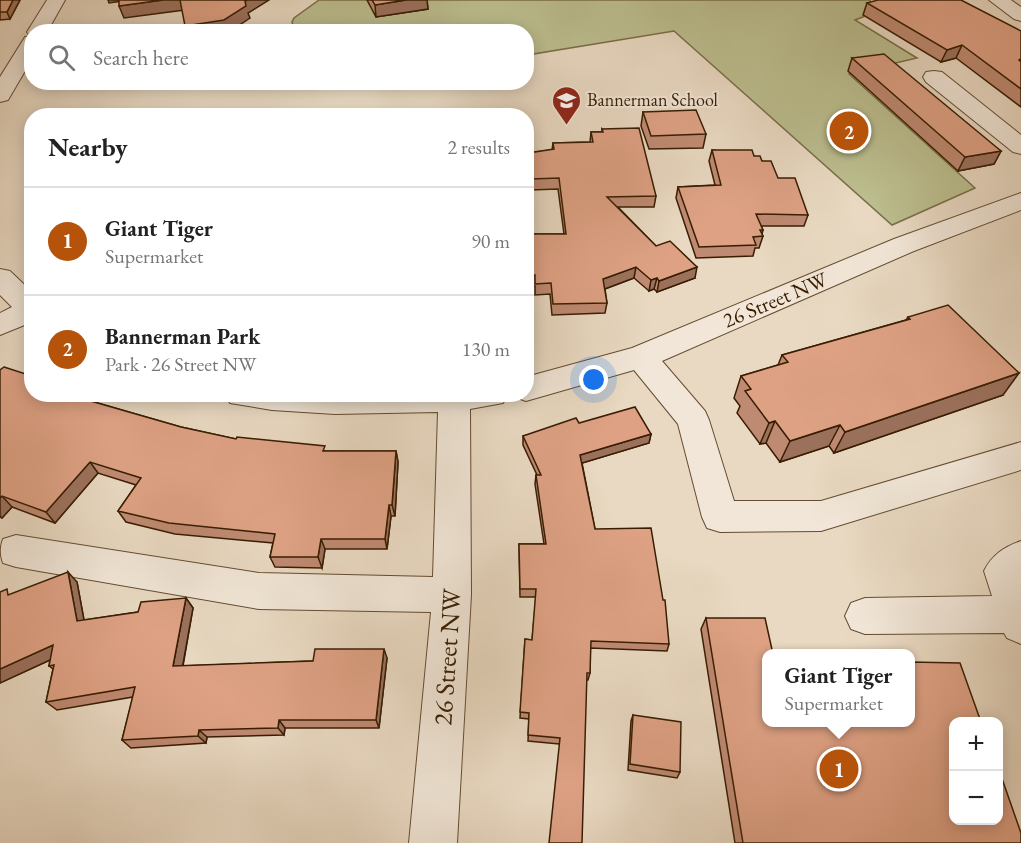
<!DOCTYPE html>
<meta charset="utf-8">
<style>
body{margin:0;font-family:"EB Garamond",serif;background:#f6f6f6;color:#222}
.controls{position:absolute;right:18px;bottom:18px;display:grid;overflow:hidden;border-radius:12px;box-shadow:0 3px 15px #0003}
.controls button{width:54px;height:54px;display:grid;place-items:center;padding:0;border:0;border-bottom:2px solid #e0e0e0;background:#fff;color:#222;font:30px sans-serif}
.you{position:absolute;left:594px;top:380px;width:21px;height:21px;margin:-15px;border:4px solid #fff;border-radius:50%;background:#1a73e8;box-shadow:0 0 0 9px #1a73e833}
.badge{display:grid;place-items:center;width:39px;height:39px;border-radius:50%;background:#b45309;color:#fff;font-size:20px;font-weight:700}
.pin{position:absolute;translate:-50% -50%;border:3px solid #fff;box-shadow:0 2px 6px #0006}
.popup{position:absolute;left:762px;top:649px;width:153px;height:78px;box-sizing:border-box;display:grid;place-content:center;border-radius:12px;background:#fff;filter:drop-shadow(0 2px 4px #0005);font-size:20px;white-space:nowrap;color:#767676}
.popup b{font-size:22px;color:#222}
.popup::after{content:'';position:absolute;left:50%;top:100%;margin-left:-12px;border:12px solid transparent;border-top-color:#fff}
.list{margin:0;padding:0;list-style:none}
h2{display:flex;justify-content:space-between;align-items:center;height:78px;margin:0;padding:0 24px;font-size:26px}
h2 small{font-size:20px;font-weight:400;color:#767676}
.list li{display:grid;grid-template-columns:39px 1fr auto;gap:18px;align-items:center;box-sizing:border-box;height:108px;padding:0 24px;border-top:2px solid #e0e0e0}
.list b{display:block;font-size:22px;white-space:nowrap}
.list p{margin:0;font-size:20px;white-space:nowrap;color:#767676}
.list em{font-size:20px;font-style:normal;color:#767676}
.icon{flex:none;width:33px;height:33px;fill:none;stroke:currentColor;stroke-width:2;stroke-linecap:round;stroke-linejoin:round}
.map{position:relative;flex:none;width:1021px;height:843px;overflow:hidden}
.search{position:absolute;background:#fff;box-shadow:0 3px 15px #0003;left:24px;top:24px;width:510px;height:66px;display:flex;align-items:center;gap:15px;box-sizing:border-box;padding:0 21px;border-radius:24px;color:#767676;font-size:22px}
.panel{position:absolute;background:#fff;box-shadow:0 3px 15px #0003;left:24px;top:108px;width:510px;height:294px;border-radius:24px}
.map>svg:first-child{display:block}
</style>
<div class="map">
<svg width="1021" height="843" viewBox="0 0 1021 843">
<rect width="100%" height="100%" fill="#e9d9c2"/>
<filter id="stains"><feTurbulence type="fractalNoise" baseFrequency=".00333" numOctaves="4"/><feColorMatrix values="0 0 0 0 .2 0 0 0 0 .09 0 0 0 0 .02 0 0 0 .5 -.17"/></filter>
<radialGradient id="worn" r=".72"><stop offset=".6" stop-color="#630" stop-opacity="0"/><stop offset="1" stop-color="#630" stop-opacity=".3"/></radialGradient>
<polygon fill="#bcbe8f" stroke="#7a6e48" stroke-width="1.5" points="319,0 870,0 871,5 881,10 855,20 917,58 849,74 975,188 892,225 674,31 527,55 526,32 295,32 292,22 294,18"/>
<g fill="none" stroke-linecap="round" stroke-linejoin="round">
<defs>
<g id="minor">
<polygon points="47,0 65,0 47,32 32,32 32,59 8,100 0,102 0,77 25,37 30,36 27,32"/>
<polygon points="989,0 1011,0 1021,7 1021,21 1014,19"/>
<polygon points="934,71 942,72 1021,135 1021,154 1013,152 926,82 923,77 926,72"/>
<polygon points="1021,193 1021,210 914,251 662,361 705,411 709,420 734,501 821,501 1021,442 1021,470 821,531 720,532 707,528 702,517 678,424 634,370 526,401 515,397 513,394 526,394 526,377 632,348 894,239"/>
<polygon points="0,269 10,271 32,292 32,322 0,335 0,313 12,307 0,295"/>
<path d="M225,394H508L503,403L470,409L471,595L457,843H409L431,612L259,609L16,567L3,563C0,555 0,547 3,539L16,535L259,573L433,577L438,412L335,414L272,410L230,403Z"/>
<path d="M1021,541V644L1007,638L1004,633L865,634L851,629L845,616L851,603L865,598L992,596L984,571C992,555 1004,547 1021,541Z"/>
</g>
</defs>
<use href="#minor" stroke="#644c32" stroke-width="2"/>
<use href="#minor" fill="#f1e6d7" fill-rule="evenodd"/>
</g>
<g fill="#bf8a72" stroke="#381d02" stroke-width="1.5">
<polygon points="0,0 20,0 10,19 0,20"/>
<polygon points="367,0 427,0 428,9 376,17"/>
<polygon points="867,3 1021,31 1021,107 956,58 941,62 863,15"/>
<polygon points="852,58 1001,151 994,164 958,171 848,71"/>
<polygon points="643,112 706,134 703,148 649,149 641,126"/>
<polygon points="602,129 656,196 654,207 618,207 656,246 695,278 657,292 654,289 649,291 634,278 605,289 607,303 605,313 552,315 550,294 535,295 535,286 527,286 526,234 564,234 558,189 530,190 528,164 528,153 552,150 553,143 590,142 591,132 602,132"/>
<polygon points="712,150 754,156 762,161 808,215 804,226 761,226 763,230 762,234 763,236 759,248 755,248 753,256 696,258 676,198 678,187 715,185 709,161"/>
<polygon points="908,317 1003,395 834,453 829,446 780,462 766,443 760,444 737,413 740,406 734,398 741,376 778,365 782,355 906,320"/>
<polygon points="0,370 32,394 92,394 97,403 181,427 236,439 326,451 396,451 398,462 395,516 391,516 387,549 325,549 322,568 275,567 270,557 273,543 175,534 126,522 118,511 136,485 98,473 55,523 12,507 2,518 0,517"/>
<polygon points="579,423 651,434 649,443 582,463 595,529 669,644 667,651 590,648 590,673 588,680 586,680 559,744 528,741 529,719 520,718 525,639 532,640 536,597 520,597 519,544 544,544 535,484 536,475 537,475 523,445 523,436"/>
<polygon points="77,582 84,620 138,612 186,598 193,608 183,666 387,658 379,728 285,728 284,735 207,737 206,743 131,748 122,740 133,697 57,710 46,702 53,669 49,666 50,660 0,683 12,594"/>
<polygon points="706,618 767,723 1021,843 735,843 701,629"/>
<polygon points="633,715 680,772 677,778 628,770 631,721"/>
</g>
<g fill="#9b715c" stroke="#381d02" stroke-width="1.5">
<polygon points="13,0 20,0 10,19 7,12"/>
<polygon points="108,0 122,0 122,1 109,3"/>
<polygon points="163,0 181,0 184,10 124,18 119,6"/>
<polygon points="247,0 269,0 248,13 250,18 229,32 187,32 185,26"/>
<polygon points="406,0 427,0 428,9 376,17 375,5"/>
<polygon points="962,45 956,58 941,62 947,50"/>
<polygon points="1001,151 994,164 958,171 965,157"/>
<polygon points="636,267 634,278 602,290 603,279"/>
<polygon points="697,267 695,278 657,292 659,281"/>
<polygon points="657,278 654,289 649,291 651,280"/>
<polygon points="1019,373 1003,395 834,453 845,432"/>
<polygon points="88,394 92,394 98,404 84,399"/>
<polygon points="775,421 766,443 760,444 769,423"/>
<polygon points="840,425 829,446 780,462 790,441"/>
<polygon points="651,434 649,443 579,464 580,455"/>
<polygon points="396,451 398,462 395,516 392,505"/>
<polygon points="90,462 98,473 55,523 46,512"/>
<polygon points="2,496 12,507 2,518 0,516 0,498"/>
<polygon points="389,505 391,516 387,549 385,539"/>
<polygon points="321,539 325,549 322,568 318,557"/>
<polygon points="68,572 77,582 86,631 77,621"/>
<polygon points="186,598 193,608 181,675 173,666"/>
<polygon points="53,645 63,654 0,683 0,669"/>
<polygon points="384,649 387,658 379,728 376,720"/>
<polygon points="279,720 285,728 284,735 278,728"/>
<polygon points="199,730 207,737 206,743 198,736"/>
</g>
<g fill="#dea184" stroke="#381d02" stroke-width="1.5">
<polygon points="0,0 13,0 7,12 0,12"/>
<polygon points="119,0 163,0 119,6"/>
<polygon points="180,0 247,0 245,1 246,6 224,20 185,26"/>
<polygon points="372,0 406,0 375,5"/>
<polygon points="878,0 961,0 1021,31 1021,59 1019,60 1021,62 1021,89 962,45 947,50 867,3"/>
<polygon points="884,54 1001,151 965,157 852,58"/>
<polygon points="696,110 706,134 651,136 643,112"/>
<polygon points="639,128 656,196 607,197 656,246 670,241 697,267 659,281 657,278 651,280 636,267 603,279 607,303 553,304 551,283 535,284 535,275 527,275 526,234 566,234 559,178 531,179 528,153 554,149 553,143 593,142 591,132 603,132 602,129"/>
<polygon points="712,150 752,150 754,156 760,156 762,161 771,161 778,178 795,178 808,215 756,214 763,230 760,230 763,236 753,237 756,245 699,247 678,187 721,185"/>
<polygon points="948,305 1019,373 845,432 840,425 790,441 775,421 769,423 745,391 751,389 741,376 788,362 782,355 910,319 908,317"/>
<polygon points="4,367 32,376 32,394 88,394 84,399 181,427 236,439 237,437 325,446 323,451 396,451 392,505 389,505 385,539 321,539 318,557 270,557 275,534 169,523 118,511 141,478 90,462 46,512 2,496 0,498 0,370"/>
<polygon points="635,407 651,434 580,455 595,529 651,528 663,600 665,600 669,644 591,641 590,673 587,673 582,843 549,843 560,738 528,735 529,713 520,712 525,639 532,640 536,589 520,589 519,544 546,544 536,475 541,475 523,436 576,418 579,423"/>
<polygon points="68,572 77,621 138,612 141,602 186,598 173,666 313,661 315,649 384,649 376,720 279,720 278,728 199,730 198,736 122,740 135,687 46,702 54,665 49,666 53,645 0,669 0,592 7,589 8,595"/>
<polygon points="706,618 765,618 773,654 767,654 767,723 911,723 911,662 960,663 981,722 954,722 954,820 999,820 999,770 1021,833 1021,843 743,843"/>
<polygon points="633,715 681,722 680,772 630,764"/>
</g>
<defs>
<symbol id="school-pin" viewBox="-11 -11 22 30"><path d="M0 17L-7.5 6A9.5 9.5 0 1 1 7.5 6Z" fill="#8f2418" stroke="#f1e6d7"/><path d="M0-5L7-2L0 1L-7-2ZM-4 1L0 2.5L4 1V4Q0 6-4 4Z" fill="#fff"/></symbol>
</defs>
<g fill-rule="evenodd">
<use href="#school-pin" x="550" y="84" width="33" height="45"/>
</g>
<g text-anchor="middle" stroke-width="4.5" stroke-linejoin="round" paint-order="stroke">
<g font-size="18" fill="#381d02" stroke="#f1e6d7" text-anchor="start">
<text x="587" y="106">Bannerman School</text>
</g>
<g font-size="21" fill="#381d02" stroke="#f1e6d7">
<text transform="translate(775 300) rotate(-23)" y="7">26 Street NW</text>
</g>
<g font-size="26" fill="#381d02" stroke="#f1e6d7">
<text transform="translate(447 657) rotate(-86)" y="9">26 Street NW</text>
</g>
</g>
<rect width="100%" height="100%" filter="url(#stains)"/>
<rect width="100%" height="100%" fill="url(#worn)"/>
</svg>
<div class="controls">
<button>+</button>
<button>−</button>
</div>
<div class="you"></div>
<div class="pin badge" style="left:839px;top:769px">1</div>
<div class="popup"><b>Giant Tiger</b>Supermarket</div>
<div class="pin badge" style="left:849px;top:131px">2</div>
<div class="search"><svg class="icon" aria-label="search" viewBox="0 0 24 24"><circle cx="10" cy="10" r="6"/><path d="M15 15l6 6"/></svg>Search here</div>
<section class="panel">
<h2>Nearby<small>2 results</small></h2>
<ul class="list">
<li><span class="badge">1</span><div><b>Giant Tiger</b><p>Supermarket</p></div><em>90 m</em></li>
<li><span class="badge">2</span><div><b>Bannerman Park</b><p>Park · 26 Street NW</p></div><em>130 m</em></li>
</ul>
</section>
</div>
